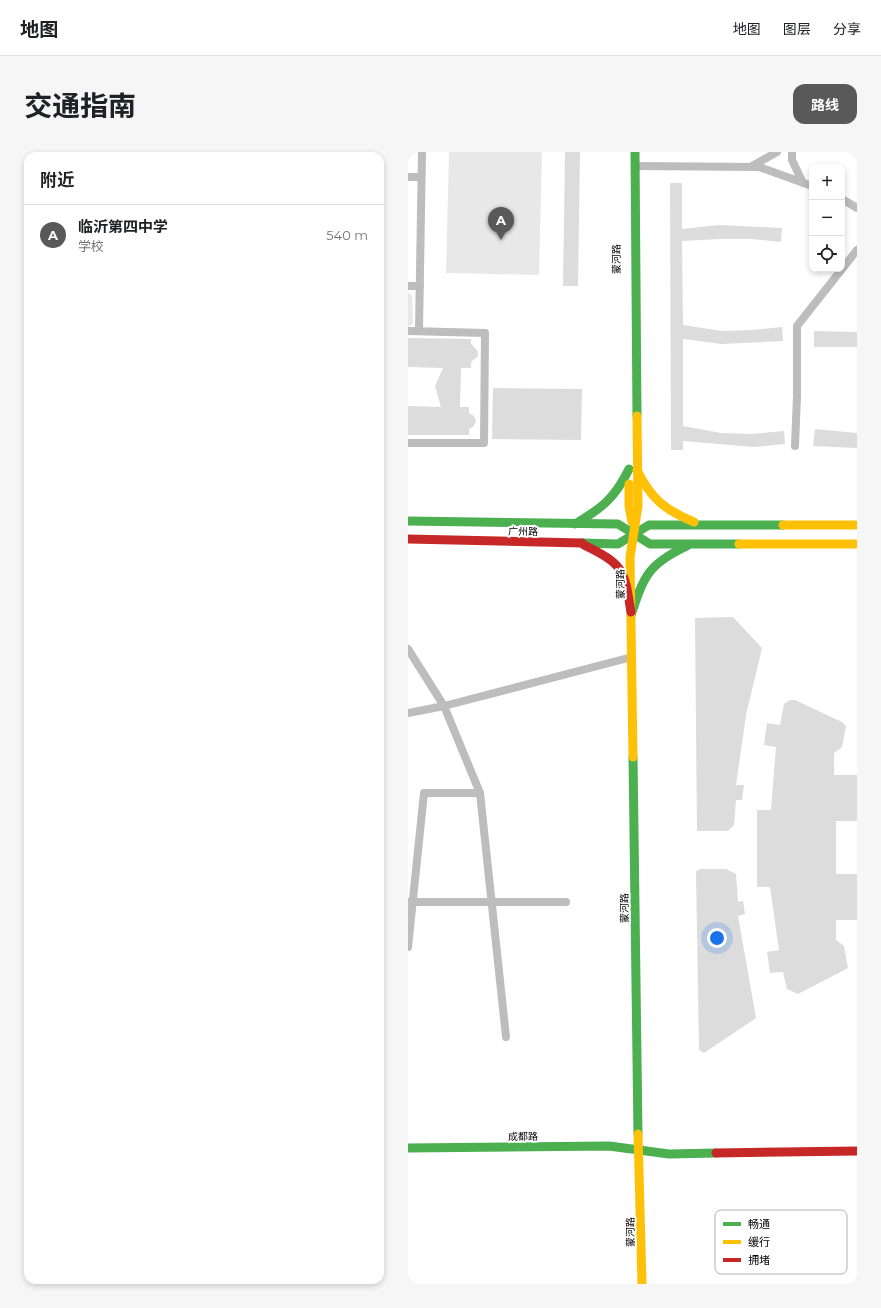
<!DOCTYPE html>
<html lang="zh">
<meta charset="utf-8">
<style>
body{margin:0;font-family:Montserrat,"Noto Sans SC",sans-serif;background:#f6f6f6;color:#202124}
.controls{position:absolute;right:12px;top:12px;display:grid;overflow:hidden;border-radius:8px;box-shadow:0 2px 6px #0003}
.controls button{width:36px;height:36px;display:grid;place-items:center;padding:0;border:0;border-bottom:1px solid #e0e0e0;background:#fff;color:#202124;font:20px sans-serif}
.you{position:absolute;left:309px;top:786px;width:14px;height:14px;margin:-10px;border:3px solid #fff;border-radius:50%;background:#1a73e8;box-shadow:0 0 0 6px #1a73e833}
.badge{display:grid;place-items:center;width:26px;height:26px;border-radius:50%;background:#595959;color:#fff;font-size:13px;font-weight:700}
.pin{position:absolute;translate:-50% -33px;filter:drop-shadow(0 1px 2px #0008)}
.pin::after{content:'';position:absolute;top:21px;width:14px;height:12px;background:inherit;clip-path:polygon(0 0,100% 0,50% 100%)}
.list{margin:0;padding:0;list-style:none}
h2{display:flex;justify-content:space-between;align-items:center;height:52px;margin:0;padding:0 16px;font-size:17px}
h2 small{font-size:13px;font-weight:400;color:#757577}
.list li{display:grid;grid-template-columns:26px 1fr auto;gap:12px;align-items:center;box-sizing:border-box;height:60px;padding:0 16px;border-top:1px solid #e0e0e0}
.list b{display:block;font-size:15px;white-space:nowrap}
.list p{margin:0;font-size:13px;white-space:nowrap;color:#757577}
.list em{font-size:13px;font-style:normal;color:#757577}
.icon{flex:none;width:22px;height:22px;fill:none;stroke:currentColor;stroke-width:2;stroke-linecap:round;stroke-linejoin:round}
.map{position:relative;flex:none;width:449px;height:1132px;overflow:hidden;border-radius:12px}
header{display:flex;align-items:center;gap:24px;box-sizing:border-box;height:56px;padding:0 20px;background:#fff;border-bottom:1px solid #e0e0e0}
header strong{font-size:19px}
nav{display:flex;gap:22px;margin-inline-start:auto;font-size:14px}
.intro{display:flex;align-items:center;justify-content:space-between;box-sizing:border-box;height:96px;padding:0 24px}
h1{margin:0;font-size:28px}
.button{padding:10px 18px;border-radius:12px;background:#595959;color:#fff;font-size:14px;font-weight:700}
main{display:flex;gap:24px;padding:0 24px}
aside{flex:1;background:#fff;border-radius:12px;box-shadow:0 2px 6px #0003}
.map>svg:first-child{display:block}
</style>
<header>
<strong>地图</strong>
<nav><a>地图</a><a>图层</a><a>分享</a></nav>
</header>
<div class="intro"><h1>交通指南</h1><a class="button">路线</a></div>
<main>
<aside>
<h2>附近<small></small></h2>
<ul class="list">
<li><span class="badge">A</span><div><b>临沂第四中学</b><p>学校</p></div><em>540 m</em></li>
</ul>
</aside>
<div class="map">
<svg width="449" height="1132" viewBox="0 0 449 1132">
<rect width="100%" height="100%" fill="#fff"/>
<g fill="#e8e8e8">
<polygon points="41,0 134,0 131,123 38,121"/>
<polygon points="0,140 4,144 5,171 2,174 0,174"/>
</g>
<g fill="#dcdcdc">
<polygon points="157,0 172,0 170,134 155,134"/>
<polygon points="262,31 274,31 274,77 311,73 374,76 373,90 343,87 312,87 274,89 275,173 314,179 343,178 374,175 375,189 314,192 275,187 275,274 313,281 344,282 376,279 377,292 346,295 275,289 275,298 263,298"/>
<polygon points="406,179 449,180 449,195 406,195"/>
<polygon points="0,186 63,187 63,192 70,199 70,204 63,210 63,216 53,216 52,255 61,255 61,261 66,264 68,269 66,274 61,277 61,283 0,283 0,254 33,255 27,234 35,216 0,215"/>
<polygon points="85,236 174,237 173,288 84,287"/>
<polygon points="407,277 449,281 449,296 405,294"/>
<polygon points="325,465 354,496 338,563 328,633 336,633 334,648 328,648 326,673 320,679 289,679 287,466"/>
<polygon points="382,548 387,548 434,570 438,574 434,595 426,601 426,623 449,623 449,669 428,669 428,722 449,722 449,768 428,768 428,788 436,794 440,816 390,842 379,837 375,820 362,821 359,800 371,798 362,735 349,735 349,658 363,658 368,595 356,593 359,571 372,573 376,552"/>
<polygon points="293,717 318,717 328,722 330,750 335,749 337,762 330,764 348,866 296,901 291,898 288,719"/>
</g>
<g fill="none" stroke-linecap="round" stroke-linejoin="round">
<g stroke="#bdbdbd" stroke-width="8">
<polyline points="384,0 384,8 395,31"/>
<polyline points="227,14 351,15 404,34"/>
<polyline points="344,14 369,0"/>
<polyline points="0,25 13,25"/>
<polyline points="434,47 449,56"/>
<polyline points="0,134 12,134"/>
<polyline points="0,179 77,181 76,291 0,291"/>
<polyline points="11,179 14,0"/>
<polyline points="387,294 389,244 389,174 449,98"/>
<polyline points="0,497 36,554 72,641 98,885"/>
<polyline points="0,561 36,554 224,505"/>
<polyline points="1,750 158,750"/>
<polyline points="0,795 16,641 72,641"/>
</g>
<g stroke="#4caf50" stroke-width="9">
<polyline points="227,0 229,264"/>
<polyline points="0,369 210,372 242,392 331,392"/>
<path d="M167,372C194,356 207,346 221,317"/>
<polyline points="174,391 210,392 241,373 375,373"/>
<path d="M223,463C236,424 240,412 279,394"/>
<polyline points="225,605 230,982"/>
<polyline points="0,996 201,994 261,1002 308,1001"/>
</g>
<g stroke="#ffc107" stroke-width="9">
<path d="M229,318C243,347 257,358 286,370"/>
<polyline points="221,332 221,354 224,370"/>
<polyline points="375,373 449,373"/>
<polyline points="331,392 449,392"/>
<polyline points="225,605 222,405 230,354 229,264"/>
<polyline points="230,982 234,1132"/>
</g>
<g stroke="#c62828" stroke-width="9">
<polyline points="0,387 174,391"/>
<path d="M176,393C217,413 216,418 223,460"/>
<polyline points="308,1001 449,999"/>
</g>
</g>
<g text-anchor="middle" stroke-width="4" stroke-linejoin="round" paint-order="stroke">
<g font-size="10" fill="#000" stroke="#fff">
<text transform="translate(208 107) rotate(-91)" y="4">蒙河路</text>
<text transform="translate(115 379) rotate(1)" y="4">广州路</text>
<text transform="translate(212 432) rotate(-91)" y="4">蒙河路</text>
<text transform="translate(216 756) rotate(-91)" y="4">蒙河路</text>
<text transform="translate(115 984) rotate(-1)" y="4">成都路</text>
<text transform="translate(222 1080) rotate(-91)" y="4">蒙河路</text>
</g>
</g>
<rect x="307" y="1058" width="132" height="64" rx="6" fill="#fff" stroke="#b2b2b2" stroke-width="1"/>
<rect x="315" y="1070" width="18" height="4" fill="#4caf50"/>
<rect x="315" y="1088" width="18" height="4" fill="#ffc107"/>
<rect x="315" y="1106" width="18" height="4" fill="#c62828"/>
<g font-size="11" fill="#000">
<text x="340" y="1076">畅通</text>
<text x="340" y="1094">缓行</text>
<text x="340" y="1112">拥堵</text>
</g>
</svg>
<div class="controls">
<button>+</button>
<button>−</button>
<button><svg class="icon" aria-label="locate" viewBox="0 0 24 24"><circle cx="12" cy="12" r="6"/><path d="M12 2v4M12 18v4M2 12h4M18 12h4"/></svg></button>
</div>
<div class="you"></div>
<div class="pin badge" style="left:93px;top:88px">A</div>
</div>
</main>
